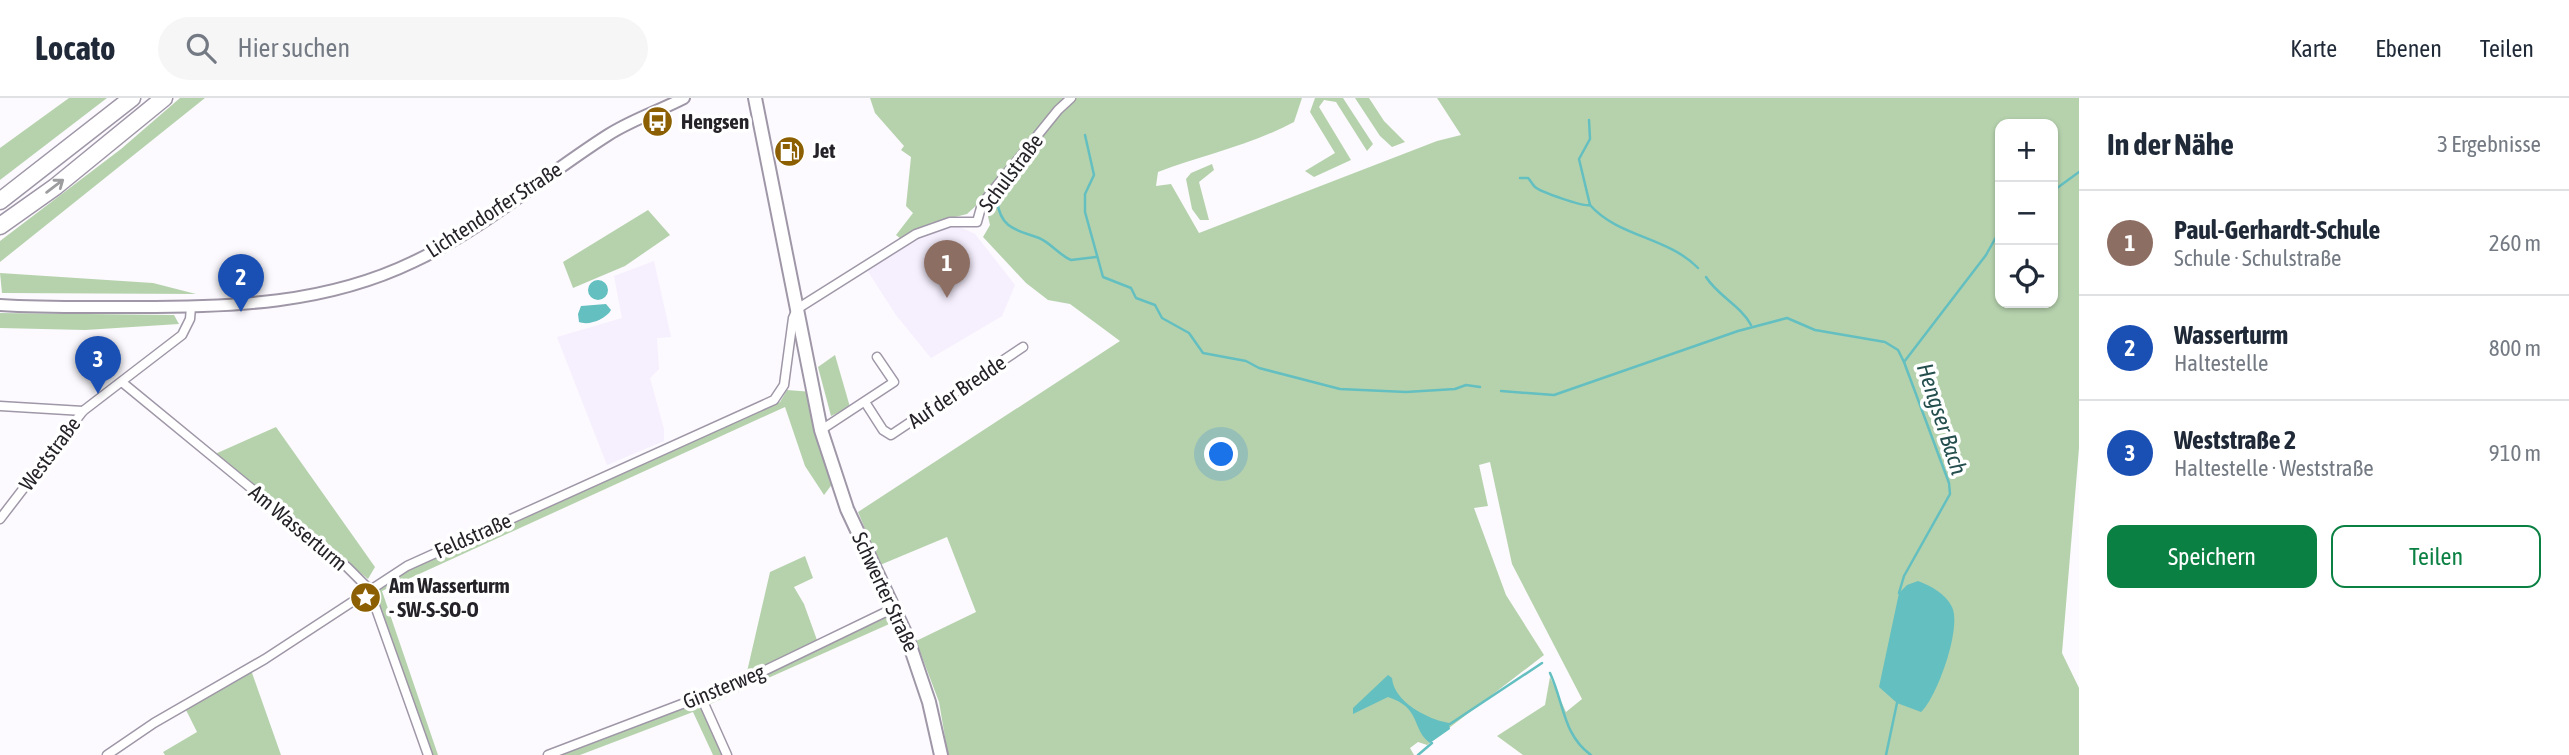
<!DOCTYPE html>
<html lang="de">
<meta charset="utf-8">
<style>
body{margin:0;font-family:"Asap Condensed",sans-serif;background:#f6f6f7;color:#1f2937}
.controls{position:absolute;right:21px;top:21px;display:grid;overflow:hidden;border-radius:14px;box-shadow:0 2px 5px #0004}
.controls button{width:63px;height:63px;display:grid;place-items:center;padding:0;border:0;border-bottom:2px solid #e0e1e3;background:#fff;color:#1f2937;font:35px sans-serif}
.you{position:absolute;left:1222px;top:357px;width:24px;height:24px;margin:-18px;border:5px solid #fff;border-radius:50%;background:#1a73e8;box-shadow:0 0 0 10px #1a73e833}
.badge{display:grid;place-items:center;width:46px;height:46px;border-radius:50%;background:#0b8043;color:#fff;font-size:23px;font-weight:700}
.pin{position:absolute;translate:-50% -58px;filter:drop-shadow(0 2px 4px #0008)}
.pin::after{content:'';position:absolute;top:37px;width:24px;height:21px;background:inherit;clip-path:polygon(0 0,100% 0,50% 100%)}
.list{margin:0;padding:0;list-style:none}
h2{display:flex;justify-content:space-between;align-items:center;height:91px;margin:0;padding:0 28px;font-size:30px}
h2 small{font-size:23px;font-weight:400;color:#747a83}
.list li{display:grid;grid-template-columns:46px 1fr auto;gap:21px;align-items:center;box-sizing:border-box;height:105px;padding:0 28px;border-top:2px solid #e0e1e3}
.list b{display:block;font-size:26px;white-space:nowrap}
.list p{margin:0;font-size:23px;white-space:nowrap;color:#747a83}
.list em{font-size:23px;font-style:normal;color:#747a83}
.actions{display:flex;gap:14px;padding:21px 28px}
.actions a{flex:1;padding:16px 0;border:2px solid #0b8043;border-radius:14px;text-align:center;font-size:24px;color:#0b8043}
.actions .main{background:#0b8043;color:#fff}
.icon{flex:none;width:38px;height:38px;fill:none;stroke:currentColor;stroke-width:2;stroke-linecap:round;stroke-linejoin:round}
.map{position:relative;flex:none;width:2079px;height:657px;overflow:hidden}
header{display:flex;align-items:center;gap:42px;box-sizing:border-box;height:98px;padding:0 35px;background:#fff;border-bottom:2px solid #e0e1e3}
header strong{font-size:33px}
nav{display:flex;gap:38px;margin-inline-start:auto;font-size:24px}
.search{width:490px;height:63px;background:#f6f6f7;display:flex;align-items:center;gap:18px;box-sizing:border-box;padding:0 24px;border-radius:38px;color:#747a83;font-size:26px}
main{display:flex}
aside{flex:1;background:#fff}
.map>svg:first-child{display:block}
</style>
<header>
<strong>Locato</strong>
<div class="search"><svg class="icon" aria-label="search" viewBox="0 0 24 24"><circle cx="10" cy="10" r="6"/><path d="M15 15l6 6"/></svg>Hier suchen</div>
<nav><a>Karte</a><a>Ebenen</a><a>Teilen</a></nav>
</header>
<main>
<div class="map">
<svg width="2079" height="657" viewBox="0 0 2079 657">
<rect width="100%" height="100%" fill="#fcfafe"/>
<g fill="#f6effe">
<polygon points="956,127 975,136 1015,187 1002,218 931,260 896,217 867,172 918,139"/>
<polygon points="654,163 671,239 657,240 659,271 650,280 664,331 664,343 607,367 557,239 622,220 614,178"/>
</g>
<g fill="#b6d2ad" fill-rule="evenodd">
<polygon points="69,0 107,0 0,82 0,50"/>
<polygon points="180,0 205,0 0,164 0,143 121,51"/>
<path d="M870,0H1302L1294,24C1251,47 1203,57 1158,74L1156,88L1171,86L1199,135L1437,43L1461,37L1437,0H2079V350L2062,555L2079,590V657H1523L1497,638L1545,607L1550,579L1566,614L1582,601L1512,466L1490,364L1479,367L1488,408L1474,410L1506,497L1544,557L1427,647L1418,644L1410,650L1414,657H948L939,604L916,543L976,514L947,439L880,467L858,414L1120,243L1070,206L1048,202L1026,185L983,139L990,127L985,106L980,104L967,116L931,125L901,141L896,137L913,115L906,108L911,59L901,52L904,48L875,15ZM2000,26H2053V205H2000Z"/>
<polygon points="1315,0 1343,0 1373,46 1367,53 1336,4 1324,2 1319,9 1351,62 1314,79 1305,73 1335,55 1310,14"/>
<polygon points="1355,0 1369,0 1384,23 1405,44 1392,49 1380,38"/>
<polygon points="1212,66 1214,72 1199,84 1209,122 1200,122 1192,111 1186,81 1191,75"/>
<polygon points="648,112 670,137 625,168 573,190 563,164"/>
<polygon points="0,175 153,185 196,196 2,195"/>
<polygon points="0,215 174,217 179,226 85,232 0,230"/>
<polygon points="835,257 850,309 831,318 818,269"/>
<polygon points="787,292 813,294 836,381 824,397 805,368 785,309 382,493 438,657 431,657 375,493 409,470 780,304"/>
<polygon points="276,329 375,469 368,481 215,356"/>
<polygon points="805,458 813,480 794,489 804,506 817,542 746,578 770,474"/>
<polygon points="892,513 896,523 708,607 710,598"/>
<polygon points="251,572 281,657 165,657 163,654 197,634 185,610"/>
<polygon points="693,604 703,609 724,657 713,657 693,614 580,657 555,657"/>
</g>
<g fill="#64bfc0">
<circle cx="598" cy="192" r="10"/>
<path d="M606,206L611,212C606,221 589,228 579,224L578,216L581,208Z"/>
<path d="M1918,483C1931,488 1945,495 1952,509C1962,530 1937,599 1921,614L1897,605L1879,589L1899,495L1907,487Z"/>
<path d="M1388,577L1392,580C1394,604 1427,621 1449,625L1450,631L1430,645C1411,631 1422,610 1388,599L1353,616V610Z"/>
</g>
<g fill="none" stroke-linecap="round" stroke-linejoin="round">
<g stroke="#64bfc0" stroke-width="2.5">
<polyline points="1589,22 1590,41 1579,61 1590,107"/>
<polyline points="1085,37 1094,77 1085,96 1085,114 1103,179 1131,190 1136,200 1155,207 1162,220 1189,235 1203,255 1246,263 1259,270 1340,291 1406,294 1455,291 1466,287 1480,289"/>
<path d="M1520,80H1528C1531,83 1532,86 1535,89C1541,94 1583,109 1590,107C1618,139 1668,139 1698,170"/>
<polyline points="2053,93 2079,74"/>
<path d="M997,103C1001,132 1018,132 1039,140C1051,145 1059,157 1071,162L1096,159"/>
<path d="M1706,179C1718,198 1741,208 1751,227"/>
<polyline points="1501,293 1554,297 1738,233 1787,220 1815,232 1885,244 1898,252 1904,264"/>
<polyline points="1899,495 1904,478 1950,396 1949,385 1904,264 1986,157 2000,132"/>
<path d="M1550,575C1564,605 1563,637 1591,657"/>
<polyline points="1450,626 1542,565"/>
<polyline points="1418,657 1432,645"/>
<polyline points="1886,657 1897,605"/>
</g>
<defs>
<g id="minor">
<polyline points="123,285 347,469 369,491 428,657"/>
<polyline points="865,304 883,332 891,337 1023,249"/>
<polyline points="0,308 83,313"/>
<polyline points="821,332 894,284 877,259"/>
<polyline points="0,421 83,313 182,237 190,221 191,209"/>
<polyline points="701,599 727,657"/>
<polyline points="107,657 154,625 265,561 407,468 774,302 784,287 793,220 797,211 916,136 950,124 977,124 982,106 1058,12 1071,0"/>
<polyline points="548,657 745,582 894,510"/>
</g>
<path id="tertiary" d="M0,207C46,210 92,209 138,209C232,209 326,206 413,164C484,131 542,79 608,37C631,22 659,13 684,0"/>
<polyline id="secondary" points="755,0 821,332 847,411 907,539 929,604 941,657"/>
<g id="motorway">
<polyline points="0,103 132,0"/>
<polyline points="0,128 55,89 164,0"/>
</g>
</defs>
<use href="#minor" stroke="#9f97a7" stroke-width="11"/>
<use href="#tertiary" stroke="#9f97a7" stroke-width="14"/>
<use href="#secondary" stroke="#9f97a7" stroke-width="16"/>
<use href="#motorway" stroke="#9f97a7" stroke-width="19"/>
<use href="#minor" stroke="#fff" stroke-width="8"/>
<use href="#tertiary" stroke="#fff" stroke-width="10"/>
<use href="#secondary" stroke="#fff" stroke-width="12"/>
<use href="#motorway" stroke="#fff" stroke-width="16"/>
</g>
<defs><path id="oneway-shaft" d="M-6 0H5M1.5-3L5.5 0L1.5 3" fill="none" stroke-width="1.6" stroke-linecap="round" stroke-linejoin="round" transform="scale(1.75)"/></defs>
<use stroke="#9d9c9e" href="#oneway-shaft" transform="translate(55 88) rotate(-37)"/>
<defs>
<symbol id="bus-disc" viewBox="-11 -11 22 22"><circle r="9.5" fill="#8b5f02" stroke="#fff"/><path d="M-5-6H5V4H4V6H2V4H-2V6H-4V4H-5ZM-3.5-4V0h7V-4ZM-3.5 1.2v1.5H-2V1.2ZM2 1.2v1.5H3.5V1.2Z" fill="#fff"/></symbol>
<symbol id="fuel-disc" viewBox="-11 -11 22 22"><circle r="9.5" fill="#8b5f02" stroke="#fff"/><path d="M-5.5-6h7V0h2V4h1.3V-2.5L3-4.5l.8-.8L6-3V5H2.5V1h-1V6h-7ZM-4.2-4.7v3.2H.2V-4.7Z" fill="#fff"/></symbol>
<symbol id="sight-disc" viewBox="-11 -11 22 22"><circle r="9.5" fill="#8b5f02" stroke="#fff"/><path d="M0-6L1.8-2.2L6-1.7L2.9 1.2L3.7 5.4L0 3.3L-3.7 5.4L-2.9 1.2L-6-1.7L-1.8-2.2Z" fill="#fff"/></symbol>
</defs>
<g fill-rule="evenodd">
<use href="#bus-disc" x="640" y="6" width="35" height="35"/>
<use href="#fuel-disc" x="772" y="36" width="35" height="35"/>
<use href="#sight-disc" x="348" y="482" width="35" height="35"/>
</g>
<g text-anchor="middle" stroke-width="7" stroke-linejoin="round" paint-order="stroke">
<g font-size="21" font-weight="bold" fill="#252228" stroke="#fff" text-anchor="start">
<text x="681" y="31">Hengsen</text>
<text x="813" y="60">Jet</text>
<text x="389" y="495">Am Wasserturm<tspan x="389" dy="24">- SW-S-SO-O</tspan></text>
</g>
<g font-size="21" fill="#252228" stroke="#fff">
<text transform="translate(1011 75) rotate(-53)" y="7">Schulstraße</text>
<text transform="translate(494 112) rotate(-33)" y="7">Lichtendorfer Straße</text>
<text transform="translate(957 294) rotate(-34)" y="7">Auf der Bredde</text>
<text transform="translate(50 356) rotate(-53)" y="7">Weststraße</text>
<text transform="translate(298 430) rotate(40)" y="7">Am Wasserturm</text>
<text transform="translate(473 438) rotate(-24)" y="7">Feldstraße</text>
<text transform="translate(885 494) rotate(65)" y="7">Schwerter Straße</text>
<text transform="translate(724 589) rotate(-22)" y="7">Ginsterweg</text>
</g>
<g font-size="23" font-style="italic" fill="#254f4f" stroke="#fff">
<text transform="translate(1942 321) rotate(72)" y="8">Hengser Bach</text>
</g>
</g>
</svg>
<div class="controls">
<button>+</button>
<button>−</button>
<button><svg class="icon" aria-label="locate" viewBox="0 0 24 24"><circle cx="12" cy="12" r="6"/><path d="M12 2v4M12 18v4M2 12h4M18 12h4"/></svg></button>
</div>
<div class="you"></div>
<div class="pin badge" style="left:947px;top:200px;background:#8d6e63">1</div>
<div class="pin badge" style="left:241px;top:214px;background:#1a4fb4">2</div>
<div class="pin badge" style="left:98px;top:296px;background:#1a4fb4">3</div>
</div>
<aside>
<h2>In der Nähe<small>3 Ergebnisse</small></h2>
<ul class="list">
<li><span class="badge" style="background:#8d6e63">1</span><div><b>Paul-Gerhardt-Schule</b><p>Schule · Schulstraße</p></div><em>260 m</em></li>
<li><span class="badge" style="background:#1a4fb4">2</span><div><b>Wasserturm</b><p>Haltestelle</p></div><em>800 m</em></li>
<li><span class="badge" style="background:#1a4fb4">3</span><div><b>Weststraße 2</b><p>Haltestelle · Weststraße</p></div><em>910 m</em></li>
</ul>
<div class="actions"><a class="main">Speichern</a><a>Teilen</a></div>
</aside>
</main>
